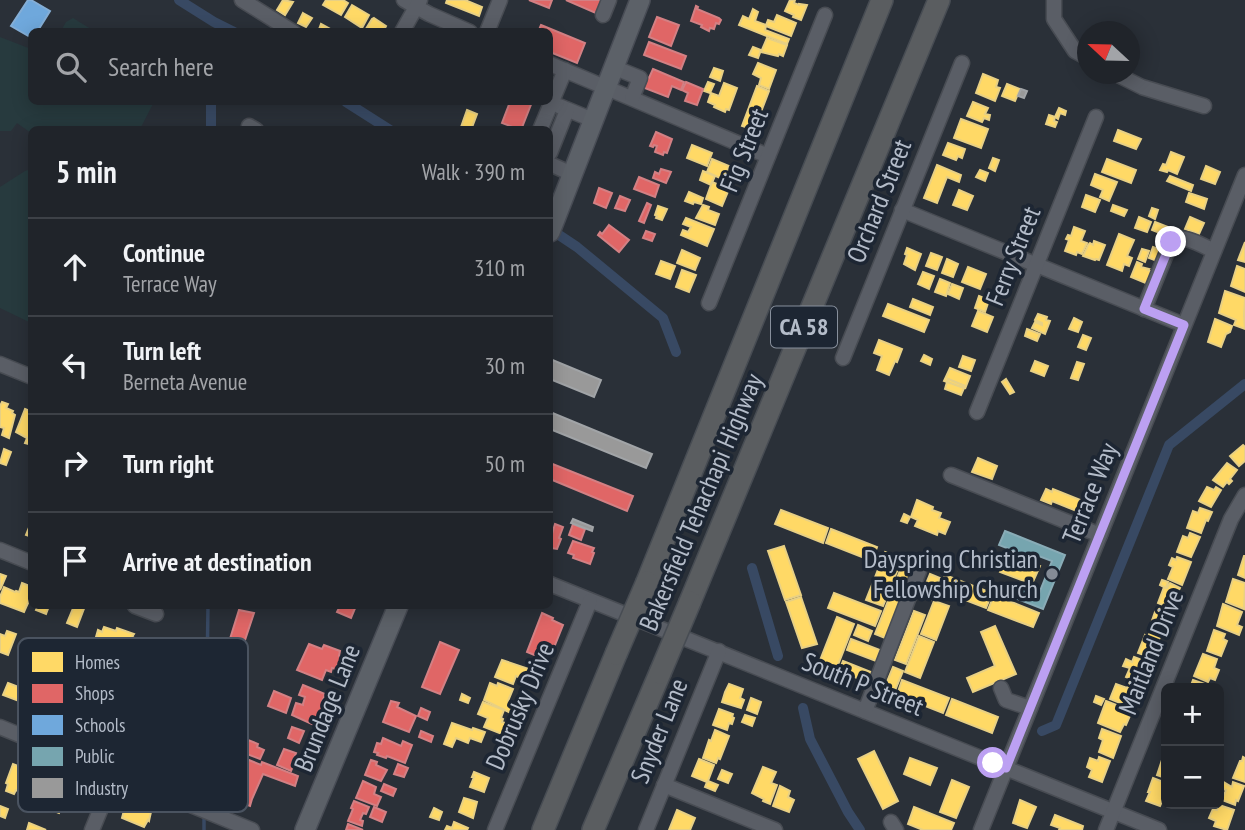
<!DOCTYPE html>
<meta charset="utf-8">
<style>
body{margin:0;font-family:"PT Sans Narrow",sans-serif;background:#282c32;color:#f1f3f6}
.controls{position:absolute;right:21px;bottom:21px;display:grid;overflow:hidden;border-radius:10px;box-shadow:0 4px 18px #0003}
.controls button{width:63px;height:63px;display:grid;place-items:center;padding:0;border:0;border-bottom:2px solid #3d4147;background:#20242a;color:#f1f3f6;font:35px sans-serif}
.compass{position:absolute;left:1077px;top:21px;width:63px;height:63px;border-radius:50%;background:#20242a;box-shadow:0 4px 18px #0003;rotate:292deg}
.stop{position:absolute;width:21px;height:21px;margin:-16px;border:5px solid #bca0f2;border-radius:50%;background:#fff}
.stop.end{background:#bca0f2;border-color:#fff;box-shadow:0 2px 7px #0008}
.list{margin:0;padding:0;list-style:none}
h2{display:flex;justify-content:space-between;align-items:center;height:91px;margin:0;padding:0 28px;font-size:30px}
h2 small{font-size:23px;font-weight:400;color:#a2a4a8}
.list li{display:grid;grid-template-columns:46px 1fr auto;gap:21px;align-items:center;box-sizing:border-box;height:98px;padding:0 28px;border-top:2px solid #3d4147}
.list b{display:block;font-size:26px;white-space:nowrap}
.list p{margin:0;font-size:23px;white-space:nowrap;color:#a2a4a8}
.list em{font-size:23px;font-style:normal;color:#a2a4a8}
.icon{flex:none;width:38px;height:38px;fill:none;stroke:currentColor;stroke-width:2;stroke-linecap:round;stroke-linejoin:round}
.map{position:relative;flex:none;width:1245px;height:830px;overflow:hidden}
.search{position:absolute;background:#20242a;box-shadow:0 4px 18px #0003;left:28px;top:28px;width:525px;height:77px;display:flex;align-items:center;gap:18px;box-sizing:border-box;padding:0 24px;border-radius:10px;color:#a2a4a8;font-size:26px}
.panel{position:absolute;background:#20242a;box-shadow:0 4px 18px #0003;left:28px;top:126px;width:525px;height:483px;border-radius:10px}
.map>svg:first-child{display:block}
</style>
<div class="map">
<svg width="1245" height="830" viewBox="0 0 1245 830">
<rect width="100%" height="100%" fill="#2a3038"/>
<g fill="#273a3e">
<polygon points="73,18 94,31 61,31 66,22"/>
<polygon points="0,37 31,49 32,102 154,102 140,129 32,130 31,133 17,123 11,131 0,131"/>
<polygon points="31,169 32,169 31,323 0,308 0,187 25,171"/>
</g>
<g fill="#ffd966" stroke="#e8d084" stroke-width="2">
<polygon points="283,0 293,2 285,15 277,10"/>
<polygon points="326,0 343,0 348,3 341,15 323,5"/>
<polygon points="447,0 465,0 482,7 479,16 446,3"/>
<polygon points="790,0 795,0 794,3 799,5 799,4 807,5 801,20 793,17 794,15 785,11"/>
<polygon points="352,5 369,15 362,28 345,17"/>
<polygon points="753,9 758,12 755,21 766,25 768,20 774,22 777,15 796,23 791,36 766,26 765,30 789,39 787,44 739,25 743,16 749,19"/>
<polygon points="303,13 312,18 306,27 298,23"/>
<polygon points="374,18 386,26 383,32 364,32 372,19"/>
<polygon points="321,24 332,30 331,32 318,32"/>
<polygon points="767,38 787,45 783,56 779,54 778,56 761,52"/>
<polygon points="753,47 761,50 758,58 749,55"/>
<polygon points="758,63 776,70 769,89 759,85 761,78 753,74"/>
<polygon points="714,68 723,71 720,81 710,77"/>
<polygon points="983,74 998,80 996,87 1000,88 995,101 976,93"/>
<polygon points="708,82 714,84 710,93 704,91"/>
<polygon points="724,83 737,88 729,110 726,109 725,112 714,107 715,105 708,102 711,93 719,96"/>
<polygon points="1007,84 1020,89 1015,101 1002,96"/>
<polygon points="757,86 769,91 754,130 742,126"/>
<polygon points="973,102 988,108 985,114 990,115 989,120 984,118 982,122 967,116"/>
<polygon points="1059,108 1066,111 1065,115 1060,113 1058,119 1055,117"/>
<polygon points="467,110 477,114 471,130 461,127"/>
<polygon points="1049,115 1055,117 1054,121 1057,122 1055,127 1046,124"/>
<polygon points="961,119 988,129 981,148 954,138"/>
<polygon points="1118,130 1141,139 1136,149 1114,141"/>
<polygon points="948,143 965,149 962,158 958,156 956,160 943,155"/>
<polygon points="692,145 712,153 707,166 687,158"/>
<polygon points="1171,152 1184,157 1177,174 1168,170 1167,172 1160,170 1163,164 1166,165"/>
<polygon points="993,158 999,160 995,171 989,168"/>
<polygon points="712,159 729,166 724,180 707,172"/>
<polygon points="1107,159 1136,170 1131,183 1102,172"/>
<polygon points="937,165 961,175 959,182 947,177 937,203 924,198"/>
<polygon points="1206,166 1220,172 1215,184 1201,179"/>
<polygon points="980,170 988,173 985,181 976,177"/>
<polygon points="703,171 715,176 711,185 700,180"/>
<polygon points="1095,174 1117,182 1109,201 1100,197 1103,190 1091,185"/>
<polygon points="1170,176 1193,185 1191,191 1167,181"/>
<polygon points="712,182 729,189 722,206 706,199"/>
<polygon points="959,190 973,196 967,210 953,205"/>
<polygon points="689,192 703,198 701,204 694,202 693,204 685,201"/>
<polygon points="1189,193 1207,199 1204,209 1186,202"/>
<polygon points="1086,195 1100,200 1095,212 1082,207"/>
<polygon points="703,205 709,207 708,210 719,214 715,225 696,218"/>
<polygon points="1113,205 1127,210 1124,216 1111,211"/>
<polygon points="658,206 667,209 662,220 656,218 657,216 655,215"/>
<polygon points="1152,208 1158,210 1155,219 1149,216"/>
<polygon points="1139,217 1151,222 1147,232 1135,228"/>
<polygon points="1190,217 1204,223 1199,234 1185,229"/>
<polygon points="686,218 714,229 707,246 681,235 683,230 688,232 691,227 683,224"/>
<polygon points="1155,222 1168,227 1166,231 1163,230 1162,234 1152,230"/>
<polygon points="1074,227 1085,231 1081,241 1087,243 1082,254 1077,252 1076,255 1065,251 1069,240 1066,239 1068,235 1071,236"/>
<polygon points="1119,234 1134,240 1127,256 1132,258 1129,266 1124,264 1122,271 1107,265"/>
<polygon points="1094,241 1105,245 1099,260 1096,259 1095,260 1083,256 1088,245 1090,243 1093,245"/>
<polygon points="1245,242 1245,262 1238,260"/>
<polygon points="1153,247 1161,250 1157,261 1149,258"/>
<polygon points="907,248 921,254 915,270 904,264 907,255 905,254"/>
<polygon points="1142,249 1149,251 1145,262 1138,259"/>
<polygon points="682,250 700,258 695,270 677,263"/>
<polygon points="931,253 942,257 937,270 926,266"/>
<polygon points="947,259 958,264 953,277 942,273"/>
<polygon points="661,261 675,266 670,279 656,274"/>
<polygon points="1137,262 1142,264 1141,267 1149,269 1148,270 1153,272 1148,284 1131,277"/>
<polygon points="1237,266 1245,269 1245,292 1231,286"/>
<polygon points="968,267 986,274 980,289 962,282"/>
<polygon points="682,270 696,275 689,292 676,287"/>
<polygon points="923,272 934,276 929,289 918,284"/>
<polygon points="940,279 950,283 946,296 935,292"/>
<polygon points="952,284 963,288 959,299 948,294"/>
<polygon points="1225,291 1245,298 1244,316 1245,329 1234,325 1236,320 1219,313"/>
<polygon points="979,296 989,300 985,312 975,308"/>
<polygon points="913,299 933,307 930,315 910,307"/>
<polygon points="888,304 929,320 924,332 883,316"/>
<polygon points="978,311 993,317 987,332 972,326"/>
<polygon points="1038,314 1047,317 1046,320 1050,321 1045,334 1032,328 1035,322 1042,325 1042,323 1035,320"/>
<polygon points="1074,318 1082,322 1078,332 1069,329"/>
<polygon points="1215,319 1232,326 1230,332 1226,334 1221,347 1208,342"/>
<polygon points="1027,329 1040,334 1037,341 1025,336"/>
<polygon points="1083,335 1091,338 1086,350 1078,347"/>
<polygon points="879,340 902,349 897,362 895,361 889,375 877,370 882,356 874,353"/>
<polygon points="924,355 932,359 930,365 921,361"/>
<polygon points="963,356 975,360 971,371 959,367"/>
<polygon points="1035,361 1048,366 1044,376 1031,371"/>
<polygon points="1077,362 1084,364 1078,380 1071,378"/>
<polygon points="950,368 970,376 965,389 965,386 948,379 947,382 944,381"/>
<polygon points="948,379 965,386 964,388 947,382"/>
<polygon points="1006,379 1014,392 1010,394 1002,382"/>
<polygon points="947,382 964,388 961,395 945,389"/>
<polygon points="2,402 8,404 6,408 13,411 12,413 15,415 9,438 2,435 4,428 0,427 0,406"/>
<polygon points="25,409 32,412 32,445 25,443 27,438 16,432"/>
<polygon points="1243,445 1245,447 1245,461 1239,466 1230,456"/>
<polygon points="4,449 11,452 6,465 0,463"/>
<polygon points="978,458 997,466 992,479 972,472"/>
<polygon points="1227,463 1237,470 1230,479 1232,481 1229,484 1227,482 1223,487 1213,480"/>
<polygon points="1207,487 1214,490 1216,487 1221,490 1211,507 1199,501"/>
<polygon points="1046,489 1052,492 1053,489 1083,501 1079,512 1052,501 1051,504 1041,500"/>
<polygon points="917,500 933,507 932,510 941,513 939,518 950,522 945,534 938,531 937,535 915,526 918,520 911,517"/>
<polygon points="1200,508 1212,512 1208,521 1206,520 1201,533 1187,528 1193,511 1198,513"/>
<polygon points="781,510 828,528 823,543 775,524"/>
<polygon points="904,514 910,517 907,523 901,521"/>
<polygon points="32,520 32,537 26,535"/>
<polygon points="831,529 877,547 872,561 826,543"/>
<polygon points="1190,533 1200,537 1191,557 1177,552 1183,536 1188,538"/>
<polygon points="784,546 801,595 785,600 768,551"/>
<polygon points="885,552 902,559 883,606 866,600"/>
<polygon points="1008,553 1040,566 1032,584 1000,572"/>
<polygon points="1244,556 1245,556 1245,578 1238,575"/>
<polygon points="1177,557 1191,562 1182,585 1168,579 1173,567 1169,565 1172,558 1176,560"/>
<polygon points="903,563 913,567 885,638 875,634"/>
<polygon points="0,574 6,576 0,590"/>
<polygon points="930,574 940,578 931,600 921,596"/>
<polygon points="945,575 992,593 986,608 939,590"/>
<polygon points="1233,579 1245,583 1244,609 1226,602"/>
<polygon points="1162,580 1168,582 1166,588 1167,588 1170,583 1180,588 1170,608 1158,603 1164,587 1160,585"/>
<polygon points="22,583 32,587 32,594 24,612 0,603 0,597 4,587 15,592 16,591 19,592"/>
<polygon points="834,593 881,611 875,626 828,608"/>
<polygon points="994,595 1039,613 1033,627 988,610"/>
<polygon points="801,597 817,644 802,648 786,602"/>
<polygon points="934,601 949,606 936,640 921,634"/>
<polygon points="1223,604 1242,612 1237,625 1242,627 1239,635 1217,626"/>
<polygon points="38,606 49,606 46,614 36,610"/>
<polygon points="74,606 85,606 77,627 67,623"/>
<polygon points="1159,608 1170,612 1161,633 1149,629 1155,612 1157,613"/>
<polygon points="914,611 925,615 906,664 895,660"/>
<polygon points="837,617 854,624 836,670 819,663"/>
<polygon points="858,625 872,631 868,641 854,635"/>
<polygon points="995,626 1016,674 973,692 967,678 995,666 981,632"/>
<polygon points="104,627 116,631 117,628 134,634 132,637 148,644 143,656 137,653 136,655 128,652 125,659 114,655 117,647 106,643 104,648 98,646 100,639 96,637 98,630 102,632"/>
<polygon points="1214,630 1225,634 1223,639 1227,641 1221,656 1207,651"/>
<polygon points="7,631 16,634 8,655 0,652 0,634 5,636"/>
<polygon points="1150,632 1160,637 1152,658 1138,653 1145,635 1148,637"/>
<polygon points="919,636 934,642 920,678 905,672"/>
<polygon points="851,639 880,650 876,661 847,650"/>
<polygon points="1203,654 1217,659 1214,668 1219,670 1215,680 1210,678 1208,682 1194,676"/>
<polygon points="1134,657 1150,663 1140,683 1126,677 1130,668 1123,666 1126,659 1132,662"/>
<polygon points="502,660 532,670 528,681 516,676 513,684 495,677"/>
<polygon points="843,661 871,672 867,682 839,671"/>
<polygon points="893,667 903,671 894,693 884,689"/>
<polygon points="902,680 949,698 943,713 897,695"/>
<polygon points="1193,680 1205,684 1203,688 1190,688"/>
<polygon points="1130,682 1140,686 1130,707 1110,699 1116,684 1127,688"/>
<polygon points="8,683 24,689 19,701 3,695"/>
<polygon points="490,683 497,686 498,683 513,689 508,701 519,705 515,715 484,700"/>
<polygon points="729,684 743,689 740,698 744,700 741,708 722,702 725,692"/>
<polygon points="462,694 470,698 468,703 460,700"/>
<polygon points="1096,696 1104,699 1101,705 1094,702"/>
<polygon points="751,698 761,702 757,714 747,710"/>
<polygon points="952,699 998,717 992,733 946,715"/>
<polygon points="1106,701 1132,711 1126,725 1124,724 1120,732 1098,723"/>
<polygon points="483,702 504,710 501,718 503,719 502,722 511,725 507,736 484,727 488,718 478,714"/>
<polygon points="719,709 733,714 732,717 734,718 732,724 729,723 727,730 713,725"/>
<polygon points="745,715 755,718 752,726 742,722"/>
<polygon points="452,723 472,730 473,728 485,732 481,742 470,738 468,743 456,738 452,747 444,744"/>
<polygon points="1102,729 1121,736 1113,758 1099,752 1103,740 1099,738"/>
<polygon points="715,730 729,736 720,759 718,758 716,763 703,758 709,740 711,741"/>
<polygon points="874,751 898,801 883,809 858,759"/>
<polygon points="1164,754 1166,755 1166,778 1157,775"/>
<polygon points="1099,757 1110,761 1102,782 1089,777 1092,770 1087,767 1090,758 1098,761"/>
<polygon points="1243,757 1245,758 1245,782 1233,778 1240,761 1242,761"/>
<polygon points="910,758 937,768 930,785 904,774"/>
<polygon points="699,759 714,765 708,781 718,785 715,791 705,787 707,782 692,776"/>
<polygon points="19,763 41,772 36,784 27,781 23,793 16,790 14,794 6,791 8,784 6,783 13,764 18,766"/>
<polygon points="763,767 776,772 771,783 777,785 770,804 763,801 764,799 752,793"/>
<polygon points="722,770 732,774 728,783 718,779"/>
<polygon points="474,772 489,778 484,792 470,787 474,777 472,777"/>
<polygon points="50,775 64,780 62,786 72,790 66,804 63,803 59,813 38,805"/>
<polygon points="1153,778 1166,783 1166,792 1160,806 1146,801 1150,792 1148,792"/>
<polygon points="952,780 969,787 956,818 940,812"/>
<polygon points="1222,781 1232,787 1233,782 1244,786 1238,801 1236,800 1235,805 1222,800 1226,790 1220,788"/>
<polygon points="780,786 790,791 788,797 794,800 789,812 773,806"/>
<polygon points="464,798 477,802 473,818 459,812"/>
<polygon points="1020,800 1036,807 1027,828 1013,823"/>
<polygon points="126,803 151,812 149,821 148,820 144,827 122,818"/>
<polygon points="1219,805 1234,810 1227,830 1214,826 1216,821 1209,818 1213,809 1217,810"/>
<polygon points="0,806 8,809 5,818 0,816"/>
<polygon points="914,807 954,823 951,830 923,830 908,824"/>
<polygon points="434,808 442,812 439,820 430,817"/>
<polygon points="677,810 695,818 690,830 669,830"/>
<polygon points="1055,815 1083,826 1082,830 1059,830 1060,828 1051,825"/>
<polygon points="454,822 468,828 467,830 445,830 447,826 452,828"/>
<polygon points="29,823 46,830 27,830"/>
</g>
<g fill="#e06666" stroke="#d38084" stroke-width="2">
<polygon points="529,0 552,0 549,8"/>
<polygon points="566,0 604,0 598,14"/>
<polygon points="696,6 698,7 697,9 719,18 721,20 719,24 716,23 714,29 710,28 709,31 701,27 702,25 691,21"/>
<polygon points="657,17 679,25 671,46 649,37"/>
<polygon points="541,25 585,43 577,63 550,52 550,32 538,32"/>
<polygon points="649,42 686,56 681,69 644,55"/>
<polygon points="653,69 684,82 681,90 672,86 668,97 642,87 646,77 649,78"/>
<polygon points="686,82 703,89 697,105 685,101 688,93 682,90"/>
<polygon points="510,102 532,102 521,130 502,123"/>
<polygon points="656,132 672,139 667,153 664,152 663,155 655,152 657,146 654,145 653,147 650,146"/>
<polygon points="661,169 671,172 666,183 653,178 655,172 659,174"/>
<polygon points="639,177 659,185 655,197 634,189"/>
<polygon points="599,188 612,193 606,208 594,203"/>
<polygon points="620,196 630,200 625,211 615,208"/>
<polygon points="647,203 651,205 644,223 639,221"/>
<polygon points="609,225 629,240 619,252 598,235 600,232 602,234"/>
<polygon points="646,231 655,234 652,241 643,238"/>
<polygon points="550,463 633,496 627,511 550,479"/>
<polygon points="555,524 563,527 559,538 561,539 557,549 550,548 550,533 552,534"/>
<polygon points="573,524 585,529 581,540 569,535"/>
<polygon points="573,541 594,548 592,552 594,553 590,564 573,558 574,555 568,553"/>
<polygon points="340,606 356,606 351,618 337,612"/>
<polygon points="239,610 254,613 243,646 229,642"/>
<polygon points="542,613 553,618 552,620 563,625 553,650 543,646 539,657 527,652"/>
<polygon points="440,642 459,650 440,694 422,687"/>
<polygon points="309,644 322,649 324,645 340,651 339,656 341,657 341,660 338,667 337,666 336,669 332,668 331,672 326,670 322,680 297,670"/>
<polygon points="303,685 325,694 322,702 325,703 316,726 292,715 296,703 303,705 303,704 305,697 299,695"/>
<polygon points="274,691 291,698 286,713 268,706"/>
<polygon points="391,701 399,703 397,707 416,716 409,732 383,722"/>
<polygon points="421,708 430,712 427,720 418,716"/>
<polygon points="292,727 304,731 299,743 288,738"/>
<polygon points="421,731 433,736 431,742 419,737"/>
<polygon points="235,737 242,740 243,738 258,744 257,747 264,750 260,759 231,748"/>
<polygon points="383,738 401,746 403,741 412,745 405,763 387,756 386,758 377,755 378,753 374,752 377,743 381,744"/>
<polygon points="284,749 296,753 292,763 294,764 291,771 277,765"/>
<polygon points="244,758 261,765 262,762 298,776 295,786 263,774 252,799 250,806 226,796 228,791 232,793"/>
<polygon points="371,760 377,762 376,765 387,770 381,781 365,775"/>
<polygon points="398,764 408,768 404,777 394,774"/>
<polygon points="363,781 376,787 374,794 381,797 377,806 356,798"/>
<polygon points="384,784 396,789 393,796 381,791"/>
<polygon points="354,801 369,807 366,814 363,813 360,820 363,821 362,826 348,821 353,809 351,808"/>
<polygon points="374,807 386,812 382,822 370,817"/>
<polygon points="348,824 363,830 346,830"/>
</g>
<polygon fill="#6fa8dc" stroke="#84aed6" stroke-width="2" points="28,0 31,0 50,11 37,32 32,32 32,38 11,26"/>
<polygon fill="#76a5af" stroke="#89acb7" stroke-width="2" points="1005,531 1065,555 1043,609 1012,597 1016,587 1038,596 1052,561 1031,553 1030,557 999,545"/>
<g fill="#999" stroke="#a1a4a7" stroke-width="2">
<polygon points="1021,89 1027,91 1024,98 1018,96"/>
<polygon points="550,359 601,380 594,397 550,379"/>
<polygon points="550,412 652,454 646,468 550,429"/>
<polygon points="573,519 593,527 592,531 571,523"/>
</g>
<g fill="none" stroke-linecap="round" stroke-linejoin="round">
<g stroke="#384963" stroke-width="3.5">
<polyline points="205,806 208,606"/>
<polyline points="204,830 204,814"/>
</g>
<g stroke="#384963" stroke-width="10">
<polyline points="179,0 214,22 234,32"/>
<polyline points="346,102 390,130"/>
<polyline points="211,130 211,102"/>
<polyline points="550,229 577,247 663,318 676,352"/>
<polyline points="752,568 778,656"/>
<polyline points="803,708 810,739 848,812 860,830"/>
<polyline points="1042,731 1056,725 1169,445 1245,384"/>
</g>
<defs>
<g id="minor">
<polyline points="242,0 293,32"/>
<polyline points="404,0 429,14 470,32"/>
<polyline points="1054,0 1054,19 1075,51 1088,58"/>
<polyline points="603,15 609,0"/>
<polyline points="402,32 420,0"/>
<polyline points="487,32 500,0"/>
<polyline points="550,64 768,156"/>
<polyline points="613,67 640,78 632,98"/>
<polyline points="1116,74 1142,87 1204,106"/>
<polyline points="559,106 593,120"/>
<polyline points="249,126 256,130"/>
<polyline points="540,130 565,70"/>
<polyline points="550,153 567,110"/>
<polyline points="550,164 572,174"/>
<polyline points="902,210 1184,325"/>
<polyline points="709,303 825,15"/>
<path d="M1144,309L1171,242C1184,233 1201,245 1214,251"/>
<polyline points="843,358 962,63"/>
<polyline points="0,364 32,377"/>
<polyline points="977,412 1096,117"/>
<polyline points="951,475 1100,535"/>
<polyline points="0,550 32,563"/>
<polyline points="550,584 1159,830"/>
<polyline points="135,606 156,614"/>
<polyline points="1001,688 1006,700 1030,708"/>
<polyline points="865,711 919,571"/>
<polyline points="0,727 252,830"/>
<polyline points="664,785 775,830"/>
<polyline points="891,822 896,830"/>
<polyline points="92,830 115,774"/>
<polyline points="495,830 590,601"/>
<polyline points="646,830 719,651"/>
<polyline points="981,830 1245,175"/>
<polyline points="1106,830 1231,519 1245,495"/>
</g>
<g id="major">
<polyline points="550,232 640,0"/>
<polyline points="305,830 398,606"/>
</g>
<g id="highway">
<polyline points="647,582 882,0"/>
<polyline points="690,602 939,0"/>
<polyline points="543,830 616,654"/>
<polyline points="593,830 660,673"/>
</g>
</defs>
<use href="#minor" stroke="#484c53" stroke-width="17"/>
<use href="#major" stroke="#484c55" stroke-width="22"/>
<use href="#highway" stroke="#474c53" stroke-width="24"/>
<use href="#minor" stroke="#5a5e66" stroke-width="14"/>
<use href="#major" stroke="#5c6168" stroke-width="19"/>
<use href="#highway" stroke="#5a5d60" stroke-width="21"/>
<defs>
<g id="highway-bridge">
<polyline points="616,654 647,582"/>
<polyline points="660,673 690,602"/>
</g>
</defs>
<use href="#highway-bridge" stroke="#474c53" stroke-width="24" stroke-linecap="butt"/>
<use href="#highway-bridge" stroke="#5a5d60" stroke-width="21"/>
</g>
<g fill="none" stroke-linecap="round" stroke-linejoin="round">
<polyline stroke="#bca0f2" stroke-width="9" points="993,763 1006,768 1184,325 1144,309 1171,242"/>
</g>
<circle fill="#848b96" stroke="#1d2633" stroke-width="2.5" cx="1052" cy="574" r="7"/>
<g text-anchor="middle" stroke-width="7" stroke-linejoin="round" paint-order="stroke">
<rect fill="#1d2633" stroke="#878f9c" stroke-width="2" x="771" y="306.5" width="66" height="41" rx="5"/>
<g font-size="24" font-weight="bold" fill="#b4bcc9">
<text x="804" y="335">CA 58</text>
</g>
<g font-size="26" fill="#b4bcc9" stroke="#1d2633">
<text transform="translate(744 150) rotate(-68)" y="9">Fig Street</text>
<text transform="translate(879 201) rotate(-68)" y="9">Orchard Street</text>
<text transform="translate(1013 256) rotate(-68)" y="9">Ferry Street</text>
<text transform="translate(1090 493) rotate(-68)" y="9">Terrace Way</text>
<text transform="translate(701 502) rotate(-67)" y="9">Bakersfield Tehachapi Highway</text>
<text transform="translate(1151 652) rotate(-68)" y="9">Maitland Drive</text>
<text transform="translate(863 684) rotate(22)" y="9">South P Street</text>
<text transform="translate(520 706) rotate(-67)" y="9">Dobrusky Drive</text>
<text transform="translate(327 708) rotate(-68)" y="9">Brundage Lane</text>
<text transform="translate(659 731) rotate(-68)" y="9">Snyder Lane</text>
</g>
<g font-size="26" fill="#b4bcc9" stroke="#1d2633" text-anchor="end">
<text x="1038" y="568">Dayspring Christian<tspan x="1038" dy="30">Fellowship Church</tspan></text>
</g>
</g>
<rect x="18" y="638" width="230" height="174" rx="10" fill="#1d2633" stroke="#4a5360" stroke-width="2"/>
<rect x="32" y="652" width="31" height="20" fill="#ffd966"/>
<rect x="32" y="684" width="31" height="19" fill="#e06666"/>
<rect x="32" y="715" width="31" height="20" fill="#6fa8dc"/>
<rect x="32" y="747" width="31" height="19" fill="#76a5af"/>
<rect x="32" y="778" width="31" height="20" fill="#999"/>
<g font-size="19" fill="#b4bcc9">
<text x="75" y="669">Homes</text>
<text x="75" y="700">Shops</text>
<text x="75" y="732">Schools</text>
<text x="75" y="763">Public</text>
<text x="75" y="795">Industry</text>
</g>
</svg>
<div class="controls">
<button>+</button>
<button>−</button>
</div>
<svg class="compass" viewBox="-18 -18 36 36"><path d="M0-13l5 13h-10z" fill="#e53935"/><path d="M0 13l5-13h-10z" fill="#a2a4a8"/></svg>
<div class="stop" style="left:993px;top:763px"></div>
<div class="stop end" style="left:1171px;top:242px"></div>
<div class="search"><svg class="icon" aria-label="search" viewBox="0 0 24 24"><circle cx="10" cy="10" r="6"/><path d="M15 15l6 6"/></svg>Search here</div>
<section class="panel">
<h2>5 min<small>Walk · 390 m</small></h2>
<ul class="list">
<li><svg class="icon" aria-label="ahead" viewBox="0 0 24 24"><path d="M12 20V5M6 11l6-6 6 6"/></svg><div><b>Continue</b><p>Terrace Way</p></div><em>310 m</em></li>
<li><svg class="icon" aria-label="left" viewBox="0 0 24 24"><path d="M17 20v-9H6M10 6l-5 5 5 5"/></svg><div><b>Turn left</b><p>Berneta Avenue</p></div><em>30 m</em></li>
<li><svg class="icon" aria-label="right" viewBox="0 0 24 24"><path d="M7 20v-9h11M14 6l5 5-5 5"/></svg><div><b>Turn right</b></div><em>50 m</em></li>
<li><svg class="icon" aria-label="arrive" viewBox="0 0 24 24"><path d="M6 21V4h12l-3 4 3 4H6"/></svg><div><b>Arrive at destination</b></div></li>
</ul>
</section>
</div>
